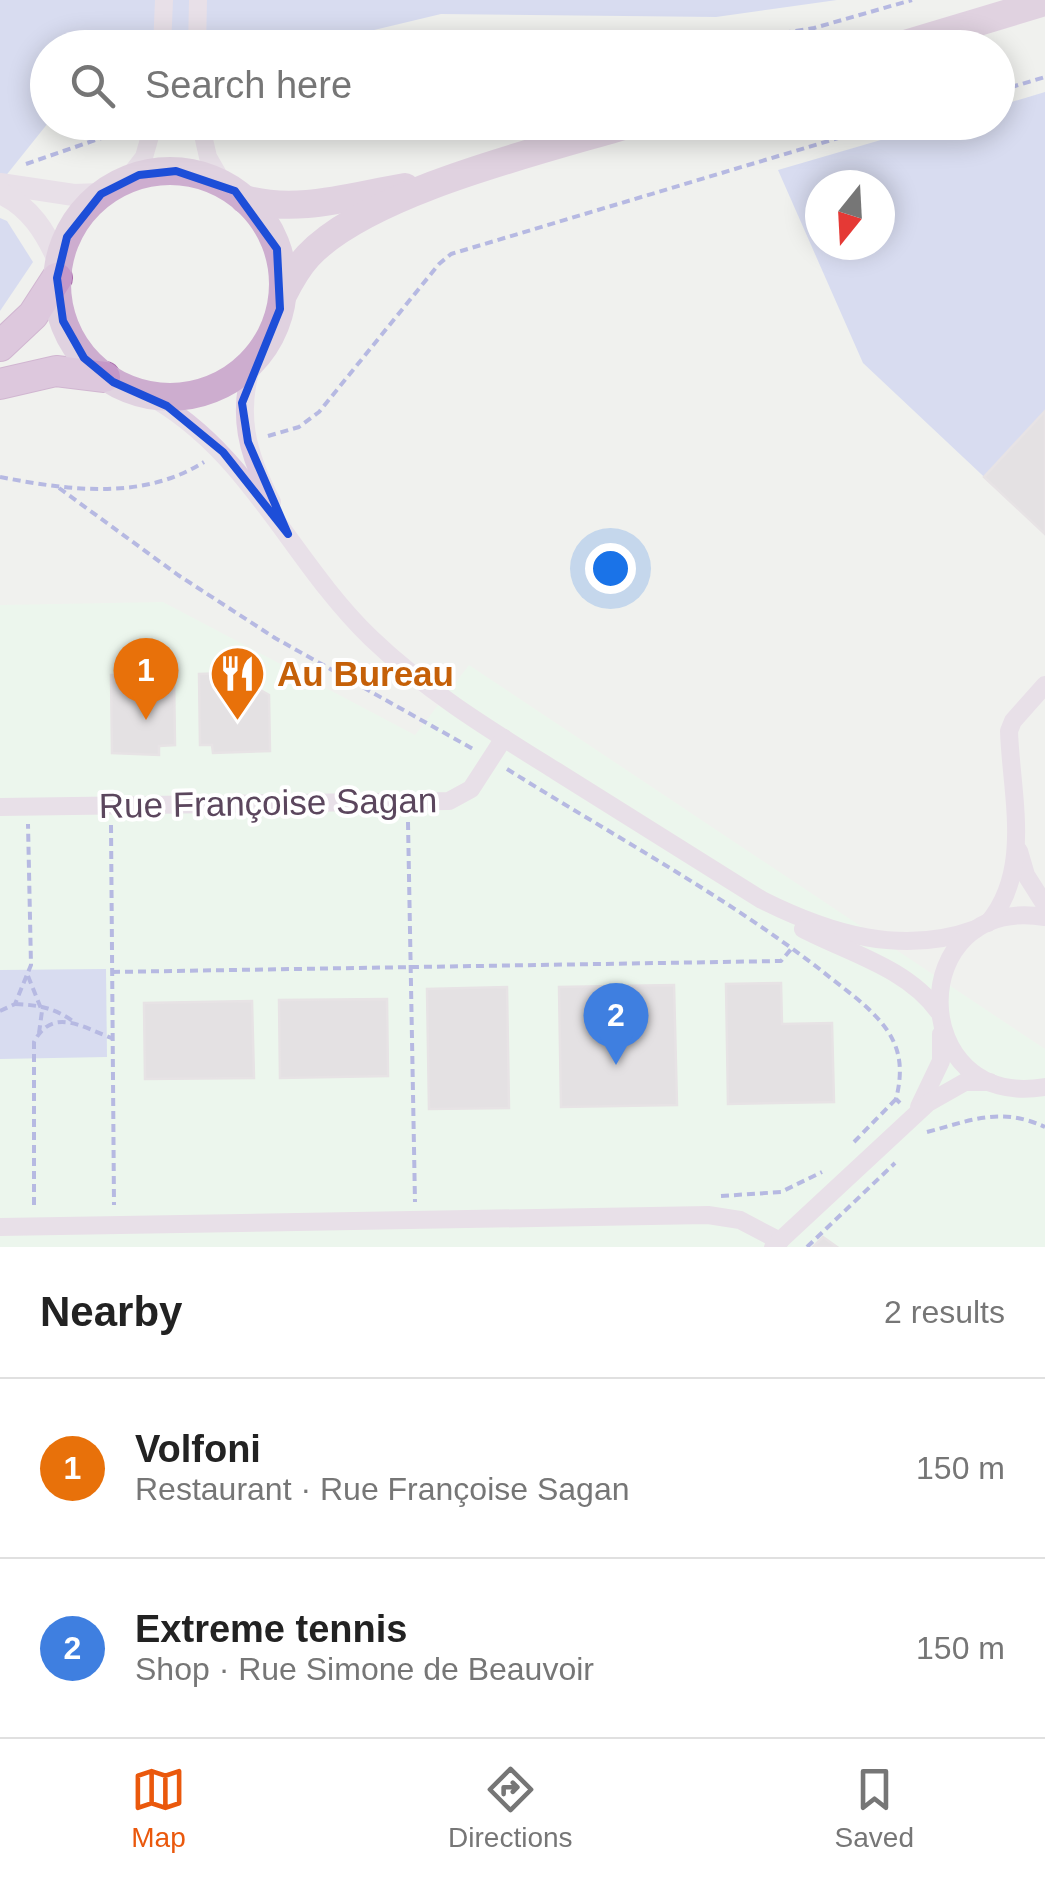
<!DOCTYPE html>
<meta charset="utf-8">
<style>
body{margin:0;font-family:Helvetica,sans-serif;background:#f2f2f2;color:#222}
.compass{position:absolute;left:805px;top:170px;width:90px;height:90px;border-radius:50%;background:#fff;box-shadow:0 5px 25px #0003;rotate:198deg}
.you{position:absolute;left:610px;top:568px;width:35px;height:35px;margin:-25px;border:8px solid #fff;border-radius:50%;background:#1a73e8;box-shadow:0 0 0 15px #1a73e833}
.badge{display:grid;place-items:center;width:65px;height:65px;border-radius:50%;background:#ea580c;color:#fff;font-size:32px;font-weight:700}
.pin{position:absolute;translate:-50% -82px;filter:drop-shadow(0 2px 5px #0008)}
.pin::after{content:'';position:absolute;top:52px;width:35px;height:30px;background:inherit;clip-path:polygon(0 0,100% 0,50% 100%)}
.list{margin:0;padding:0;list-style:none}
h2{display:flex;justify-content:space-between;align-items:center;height:130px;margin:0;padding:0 40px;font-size:42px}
h2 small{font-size:32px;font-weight:400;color:#767676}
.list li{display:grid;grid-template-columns:65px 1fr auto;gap:30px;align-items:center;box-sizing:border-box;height:180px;padding:0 40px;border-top:2px solid #e0e0e0}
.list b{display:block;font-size:38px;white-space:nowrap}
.list p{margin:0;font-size:32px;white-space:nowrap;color:#767676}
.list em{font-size:32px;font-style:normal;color:#767676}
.icon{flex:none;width:55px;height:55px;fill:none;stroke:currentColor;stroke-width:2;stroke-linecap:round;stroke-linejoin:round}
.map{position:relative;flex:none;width:1045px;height:1247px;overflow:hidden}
.search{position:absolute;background:#fff;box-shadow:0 5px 25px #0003;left:30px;right:30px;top:30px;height:110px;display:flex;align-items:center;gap:25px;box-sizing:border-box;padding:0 35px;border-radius:55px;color:#767676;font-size:38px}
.sheet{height:490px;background:#fff}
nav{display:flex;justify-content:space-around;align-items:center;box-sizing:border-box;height:140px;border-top:2px solid #e0e0e0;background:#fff;font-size:28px;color:#767676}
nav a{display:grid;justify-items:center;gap:5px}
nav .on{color:#ea580c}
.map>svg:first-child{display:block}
</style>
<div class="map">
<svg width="1045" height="1247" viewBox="0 0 1045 1247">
<rect width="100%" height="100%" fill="#f0f1ee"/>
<polygon fill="#e7fdea" points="163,602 415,735 469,665 1045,1049 1045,1247 0,1247 0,605"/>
<g fill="#bac4f2" fill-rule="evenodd">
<polygon points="0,0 837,0 716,17 441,14 303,47 48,48 48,123 0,183"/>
<path d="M1045,92V534L863,363L778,170L939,123L998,122V106ZM820,185H880V245H820Z"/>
<polygon points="0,218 7,221 33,262 0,311"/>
<polygon points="106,969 107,1057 0,1059 0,970"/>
</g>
<g fill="#d6ced6" stroke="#dbd2d9" stroke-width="2.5">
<polygon points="1045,411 1045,534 984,477"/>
<polygon points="230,673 269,695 270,751 213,753 212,745 200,745 199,674"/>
<polygon points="111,675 174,675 175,745 159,746 159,755 112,753"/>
<polygon points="781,983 782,1024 832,1023 834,1102 728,1104 726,984"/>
<polygon points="674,985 677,1105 561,1107 559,987"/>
<polygon points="507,987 509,1108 429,1109 427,989"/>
<polygon points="387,999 388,1076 280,1078 279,1000"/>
<polygon points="252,1001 254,1078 145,1079 144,1003"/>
<polygon points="823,1237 837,1247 813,1247"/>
</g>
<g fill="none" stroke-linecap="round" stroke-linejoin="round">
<defs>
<g id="trunk">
<polyline points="0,346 33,315 57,278"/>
<polyline points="0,384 56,371 105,377"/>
</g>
</defs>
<use href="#trunk" stroke="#aa6fac" stroke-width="32"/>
<g stroke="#7076d2" stroke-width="4" stroke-dasharray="8 5" stroke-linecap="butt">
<polyline points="355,48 462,37 725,42 814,28 912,0"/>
<polyline points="998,91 1045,77"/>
<polyline points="26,164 130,128"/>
<polyline points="268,436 299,427 319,412 439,264 451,254 892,122"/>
<path d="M0,477C68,490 142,501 204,462"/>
<polyline points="59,488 178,575 275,638 473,749"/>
<path d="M507,769C612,835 724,895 822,971C845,990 873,1008 889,1033C902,1054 902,1075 896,1099L900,1103"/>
<polyline points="408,822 415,1202"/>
<polyline points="111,825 114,1205"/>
<polyline points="112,972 781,961 792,948"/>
<polyline points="28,976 42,1011 39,1033"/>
<path d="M15,1004C39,1005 55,1008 74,1022"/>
<polyline points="0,1011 15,1004 31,965 28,824"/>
<path d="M927,1132C970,1121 1000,1106 1045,1127"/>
<polyline points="854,1142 896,1099"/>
<polyline points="721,1196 781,1192 822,1172"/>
<path d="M34,1205V1042C53,1005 85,1029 112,1038"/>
<polyline points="807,1247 895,1163"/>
</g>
<g stroke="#decce0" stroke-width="18">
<polyline points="162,48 164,0"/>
<polyline points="197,48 198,0"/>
<polyline points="200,122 208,157 224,185"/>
<polyline points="127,179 144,157 154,122"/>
<path d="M253,362C236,414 247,454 272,502"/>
<path d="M147,395C249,450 290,560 371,638C426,691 492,731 556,771C625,814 694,857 762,900C830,934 902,956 976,929"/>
<polyline points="0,807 449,801 471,789 504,738"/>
<polyline points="1019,851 1026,875 1045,905"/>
<path d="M1045,917C903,894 906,1111 1045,1087"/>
<path d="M988,923C1033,870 1011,794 1009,731L1013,721L1045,685"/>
<path d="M803,929C849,953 907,968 938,1011"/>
<polyline points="919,1107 941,1061 941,1034"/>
<polyline points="0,1227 708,1215 740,1220 780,1241"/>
<polyline points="773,1247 928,1103 965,1082 990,1082"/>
</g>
<g stroke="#decce0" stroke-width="22">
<polyline points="0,184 74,195 101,194"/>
<path d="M0,193C30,206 46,233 59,262"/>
</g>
<g stroke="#cdadcf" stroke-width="28">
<polyline points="892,48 1045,2"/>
<circle cx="170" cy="284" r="113"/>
<path d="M244,199C298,214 351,196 405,187"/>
<path d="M283,295C290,281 297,268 308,256C370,190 548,149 637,122"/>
</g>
<use href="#trunk" stroke="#c598c8" stroke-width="30"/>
</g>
<path d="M0 0H1045V1247H0ZM176,171L235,191L277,249L280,309L242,403L248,442L288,534L223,452L167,406L113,382L84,358L63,321L57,278L67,237L101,194L139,175Z" fill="#f0f1ee" fill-opacity=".55" fill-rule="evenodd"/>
<path fill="none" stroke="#1d4ed8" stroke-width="8" stroke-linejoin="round" d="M176,171L235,191L277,249L280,309L242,403L248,442L288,534L223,452L167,406L113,382L84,358L63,321L57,278L67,237L101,194L139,175Z"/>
<defs>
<symbol id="restaurant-pin" viewBox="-11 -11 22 30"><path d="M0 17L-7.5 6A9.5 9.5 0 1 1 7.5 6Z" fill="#e8710a" stroke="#fff"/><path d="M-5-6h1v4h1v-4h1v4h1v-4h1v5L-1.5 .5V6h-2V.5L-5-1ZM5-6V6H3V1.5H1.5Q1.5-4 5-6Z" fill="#fff"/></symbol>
</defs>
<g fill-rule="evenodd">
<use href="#restaurant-pin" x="206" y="642" width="63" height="86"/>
</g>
<g text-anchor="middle" stroke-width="8" stroke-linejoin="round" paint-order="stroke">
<g font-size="35" font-weight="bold" fill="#c56008" stroke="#fff" text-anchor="start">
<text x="277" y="686">Au Bureau</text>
</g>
<g font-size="35" fill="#5b465d" stroke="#fff">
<text transform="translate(268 803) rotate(-1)" y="12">Rue Françoise Sagan</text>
</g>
</g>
</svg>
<svg class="compass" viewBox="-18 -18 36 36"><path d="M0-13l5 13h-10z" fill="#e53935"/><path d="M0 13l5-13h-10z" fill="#767676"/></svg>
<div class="you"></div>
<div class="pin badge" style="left:146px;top:720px;background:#e8710a">1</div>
<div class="pin badge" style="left:616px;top:1065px;background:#3f7fe0">2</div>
<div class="search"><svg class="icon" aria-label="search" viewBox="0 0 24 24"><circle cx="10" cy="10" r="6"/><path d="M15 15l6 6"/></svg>Search here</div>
</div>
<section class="sheet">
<h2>Nearby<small>2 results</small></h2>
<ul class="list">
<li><span class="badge" style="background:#e8710a">1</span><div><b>Volfoni</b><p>Restaurant · Rue Françoise Sagan</p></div><em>150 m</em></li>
<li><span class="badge" style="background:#3f7fe0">2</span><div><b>Extreme tennis</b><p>Shop · Rue Simone de Beauvoir</p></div><em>150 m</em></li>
</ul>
</section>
<nav>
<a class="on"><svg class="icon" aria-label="map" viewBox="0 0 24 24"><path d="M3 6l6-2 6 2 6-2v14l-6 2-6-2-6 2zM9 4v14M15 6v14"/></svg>Map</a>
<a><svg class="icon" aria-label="directions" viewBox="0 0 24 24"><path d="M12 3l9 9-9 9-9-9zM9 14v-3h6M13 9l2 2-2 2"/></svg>Directions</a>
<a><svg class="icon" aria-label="saved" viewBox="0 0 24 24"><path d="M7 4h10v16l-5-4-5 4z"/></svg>Saved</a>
</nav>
